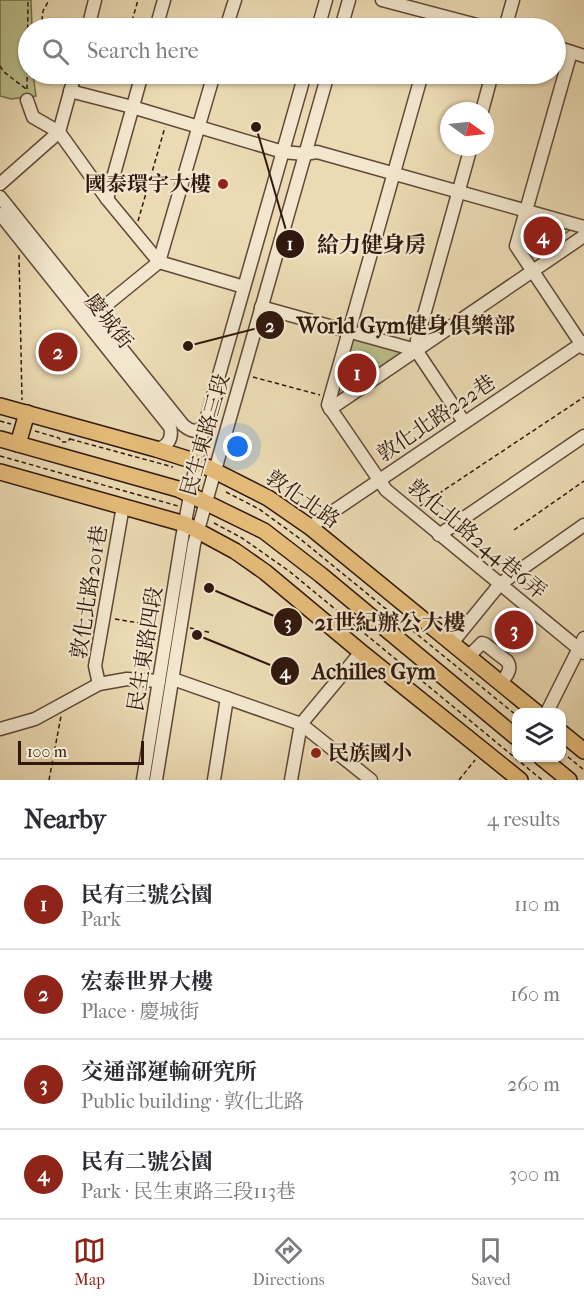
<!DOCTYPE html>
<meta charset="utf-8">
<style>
body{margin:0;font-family:"IM FELL French Canon","Noto Serif TC",serif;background:#f2f2f3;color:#2b2b33}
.controls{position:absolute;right:18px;bottom:18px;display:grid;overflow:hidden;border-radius:12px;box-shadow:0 2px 4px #0004}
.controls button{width:54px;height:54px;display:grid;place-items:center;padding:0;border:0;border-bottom:2px solid #e1e1e2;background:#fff;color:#2b2b33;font:30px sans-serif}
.compass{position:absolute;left:440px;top:102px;width:54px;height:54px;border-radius:50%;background:#fff;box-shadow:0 2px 4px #0004;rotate:105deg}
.scale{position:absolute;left:18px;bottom:15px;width:126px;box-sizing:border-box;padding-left:6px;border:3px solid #31180e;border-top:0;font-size:16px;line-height:21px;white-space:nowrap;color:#31180e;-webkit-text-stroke:4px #f2e7ce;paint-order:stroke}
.you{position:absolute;left:238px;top:447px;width:21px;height:21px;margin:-15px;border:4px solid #fff;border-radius:50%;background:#1a73e8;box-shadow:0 0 0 9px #1a73e833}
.badge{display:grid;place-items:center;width:39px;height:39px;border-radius:50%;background:#8f2418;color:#fff;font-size:20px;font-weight:700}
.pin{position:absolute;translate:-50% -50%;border:3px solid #fff;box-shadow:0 2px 6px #0006}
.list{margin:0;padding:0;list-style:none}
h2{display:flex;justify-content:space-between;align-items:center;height:78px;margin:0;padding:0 24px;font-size:26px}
h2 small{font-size:20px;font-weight:400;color:#7c7c81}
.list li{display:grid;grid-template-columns:39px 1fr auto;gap:18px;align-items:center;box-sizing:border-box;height:90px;padding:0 24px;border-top:2px solid #e1e1e2}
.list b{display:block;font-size:22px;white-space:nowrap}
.list p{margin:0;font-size:20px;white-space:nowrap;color:#7c7c81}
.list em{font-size:20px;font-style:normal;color:#7c7c81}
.icon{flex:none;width:33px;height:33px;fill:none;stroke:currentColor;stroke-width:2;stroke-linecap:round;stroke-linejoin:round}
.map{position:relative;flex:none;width:584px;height:780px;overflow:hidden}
.search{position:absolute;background:#fff;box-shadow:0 2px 4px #0004;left:18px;right:18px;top:18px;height:66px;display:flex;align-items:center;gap:15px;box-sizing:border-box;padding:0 21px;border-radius:33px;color:#7c7c81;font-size:22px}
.sheet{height:438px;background:#fff}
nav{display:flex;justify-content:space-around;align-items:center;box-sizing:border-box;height:84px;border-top:2px solid #e1e1e2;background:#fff;font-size:16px;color:#7c7c81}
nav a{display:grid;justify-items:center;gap:3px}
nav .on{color:#8f2418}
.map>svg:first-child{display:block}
</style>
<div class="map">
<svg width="584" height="780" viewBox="0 0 584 780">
<rect width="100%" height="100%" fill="#ebdab3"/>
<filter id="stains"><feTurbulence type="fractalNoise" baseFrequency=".00333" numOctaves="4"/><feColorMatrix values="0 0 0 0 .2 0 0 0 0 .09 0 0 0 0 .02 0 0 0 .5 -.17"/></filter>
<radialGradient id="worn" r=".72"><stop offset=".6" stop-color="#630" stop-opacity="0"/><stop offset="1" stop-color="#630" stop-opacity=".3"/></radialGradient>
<g fill="#babf8b" stroke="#766c4c" stroke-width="1.5">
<polygon points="0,0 31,0 32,28 28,28 28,74 33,74 36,96 11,99 0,96"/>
<polygon points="528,220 570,230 535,256 521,241"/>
<polygon points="352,336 399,350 400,356 341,395 336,391"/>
</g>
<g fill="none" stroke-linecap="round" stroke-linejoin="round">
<defs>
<g id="minor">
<polyline points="382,0 488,28"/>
<polyline points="88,28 95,0"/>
<polyline points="156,28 164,0"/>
<polyline points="226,28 235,0"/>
<polyline points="318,28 326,0"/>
<polyline points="341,28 349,0"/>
<polyline points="505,28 513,0"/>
<polyline points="556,47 584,56"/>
<polyline points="571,52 516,246 584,348"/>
<polyline points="422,74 328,405 386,490 584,653"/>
<polyline points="70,91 132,107 283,152 305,154 317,152 584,227"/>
<polyline points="27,100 33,117 59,132 107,199 159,262 244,287"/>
<polyline points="482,111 492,74"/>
<polyline points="0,184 59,132 75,74"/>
<path d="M0,197L183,425C190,431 200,435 205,423"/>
<polyline points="107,199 142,74"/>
<path d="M0,214L170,427C173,438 168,447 156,449"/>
<polyline points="261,307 416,350"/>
<polyline points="89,319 159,262 214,74"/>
<polyline points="416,350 417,340 471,147"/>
<polyline points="416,350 464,422"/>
<polyline points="330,409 584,236"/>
<polyline points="310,527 584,342"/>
<polyline points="439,535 584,436"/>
<polyline points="452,643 500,584 584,525"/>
<path d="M468,657L482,643L485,644L507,661C513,669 506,676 501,683"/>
<polyline points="173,679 301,724 371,780"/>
<polyline points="99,684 95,666 123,506"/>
<polyline points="547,712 584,638"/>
<polyline points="0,729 35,719 99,684 127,679 159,681"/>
<polyline points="143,780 182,538 201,438 305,74"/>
<polyline points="156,780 194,544 328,74"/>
<polyline points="214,780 227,698"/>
<polyline points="291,780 301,724 361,652"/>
</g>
<g id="major">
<polyline points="0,406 156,449 197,462 268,498 310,527 536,712"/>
<polyline points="0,439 178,489 264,531 321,575 516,737"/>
<polyline points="18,444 27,413"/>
<polyline points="0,472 185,524 235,551 265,572 361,652 520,780"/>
<polyline points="562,733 584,751"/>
<polyline points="542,758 569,780"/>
</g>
</defs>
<use href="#minor" stroke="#604837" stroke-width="15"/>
<use href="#major" stroke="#31180e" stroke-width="18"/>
<g stroke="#31180e" stroke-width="1.5" stroke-dasharray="4.5 3" stroke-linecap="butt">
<polyline points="41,28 43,11 49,0"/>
<polyline points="130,28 138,0"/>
<polyline points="0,66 4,72 26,89"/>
<polyline points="27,89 28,0"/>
<polyline points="138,221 165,127"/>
<polyline points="19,255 22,400"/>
<polyline points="253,377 320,395"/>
<polyline points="0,421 11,424"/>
<polyline points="35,431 59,438 62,442 68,442 70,438"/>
<polyline points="70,439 173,467"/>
<polyline points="0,456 178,506"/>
<polyline points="226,492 259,509 299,538 516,715"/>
<polyline points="420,506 584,397"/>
<polyline points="214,523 242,538 289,571 542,780"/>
<polyline points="514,530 584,481"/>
<polyline points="115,619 158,626"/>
<polyline points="190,628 212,633"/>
<polyline points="562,752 584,770"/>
<polyline points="49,780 61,716"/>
<polyline points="459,780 475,760"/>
</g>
<use href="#minor" stroke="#f2e7ce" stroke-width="12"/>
<use href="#major" stroke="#e6bd7a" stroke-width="15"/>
</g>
<g fill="#8f2418" stroke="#f2e7ce" stroke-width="2">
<circle cx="223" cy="184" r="6"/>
<circle cx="316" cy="753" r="6"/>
</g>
<g text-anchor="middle" stroke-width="4.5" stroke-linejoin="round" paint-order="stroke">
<g font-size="21" font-weight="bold" fill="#31180e" stroke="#f2e7ce" text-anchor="end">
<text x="211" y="191">國泰環宇大樓</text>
<text x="328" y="760" text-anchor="start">民族國小</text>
</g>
<g font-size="21" fill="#31180e" stroke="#f2e7ce">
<text transform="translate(109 321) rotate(52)" y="7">慶城街</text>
<text transform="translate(436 418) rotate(-34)" y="7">敦化北路222巷</text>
<text transform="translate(205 435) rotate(-74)" y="7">民生東路三段</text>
<text transform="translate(303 499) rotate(35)" y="7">敦化北路</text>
<text transform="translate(477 539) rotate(40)" y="7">敦化北路244巷6弄</text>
<text transform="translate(89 592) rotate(-81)" y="7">敦化北路201巷</text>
<text transform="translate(145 649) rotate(-81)" y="7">民生東路四段</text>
</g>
</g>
<path fill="none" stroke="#31180e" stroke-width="2" d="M256 127L290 244M188 346L270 325M209 588L288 622M197 635L285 671"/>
<g fill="#31180e" stroke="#f2e7ce" stroke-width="2">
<circle cx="256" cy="127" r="6"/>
<circle cx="188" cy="346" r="6"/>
<circle cx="209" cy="588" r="6"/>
<circle cx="197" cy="635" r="6"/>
<circle cx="290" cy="244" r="15"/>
<circle cx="270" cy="325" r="15"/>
<circle cx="288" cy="622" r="15"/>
<circle cx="285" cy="671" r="15"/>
</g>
<g font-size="18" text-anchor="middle" font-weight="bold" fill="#fff">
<text x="290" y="250">1</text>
<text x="270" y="332">2</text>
<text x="288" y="629">3</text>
<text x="285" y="678">4</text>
</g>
<g font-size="22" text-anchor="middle" font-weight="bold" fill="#31180e" stroke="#f2e7ce" stroke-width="4.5" stroke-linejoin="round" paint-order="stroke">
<text x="372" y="252">給力健身房</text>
<text x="406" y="333">World Gym健身俱樂部</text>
<text x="390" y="630">21世紀辦公大樓</text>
<text x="374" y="679">Achilles Gym</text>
</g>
<rect width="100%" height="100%" filter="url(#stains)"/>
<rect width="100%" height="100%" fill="url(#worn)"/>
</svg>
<div class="controls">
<button><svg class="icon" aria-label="layers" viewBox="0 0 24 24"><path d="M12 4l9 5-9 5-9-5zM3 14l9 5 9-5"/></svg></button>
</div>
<svg class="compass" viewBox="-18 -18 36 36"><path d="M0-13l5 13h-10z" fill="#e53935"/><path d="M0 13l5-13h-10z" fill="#7c7c81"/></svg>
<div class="scale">100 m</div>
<div class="you"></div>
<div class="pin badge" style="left:357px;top:373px">1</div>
<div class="pin badge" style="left:58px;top:352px">2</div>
<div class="pin badge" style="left:514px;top:630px">3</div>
<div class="pin badge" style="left:543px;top:236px">4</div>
<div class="search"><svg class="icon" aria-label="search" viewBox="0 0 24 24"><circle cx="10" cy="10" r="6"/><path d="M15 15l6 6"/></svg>Search here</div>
</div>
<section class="sheet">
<h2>Nearby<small>4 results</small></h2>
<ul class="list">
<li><span class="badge">1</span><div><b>民有三號公園</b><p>Park</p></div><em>110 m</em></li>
<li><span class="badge">2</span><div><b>宏泰世界大樓</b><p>Place · 慶城街</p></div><em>160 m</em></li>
<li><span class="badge">3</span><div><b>交通部運輸研究所</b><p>Public building · 敦化北路</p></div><em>260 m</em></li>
<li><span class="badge">4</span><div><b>民有二號公園</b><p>Park · 民生東路三段113巷</p></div><em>300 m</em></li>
</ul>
</section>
<nav>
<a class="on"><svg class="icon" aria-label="map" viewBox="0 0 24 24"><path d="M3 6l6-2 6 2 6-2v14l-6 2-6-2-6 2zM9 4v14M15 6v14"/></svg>Map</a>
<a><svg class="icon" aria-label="directions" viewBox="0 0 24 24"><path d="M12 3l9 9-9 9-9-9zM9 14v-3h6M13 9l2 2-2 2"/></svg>Directions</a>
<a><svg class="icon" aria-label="saved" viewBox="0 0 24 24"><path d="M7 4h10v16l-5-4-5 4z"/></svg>Saved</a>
</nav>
